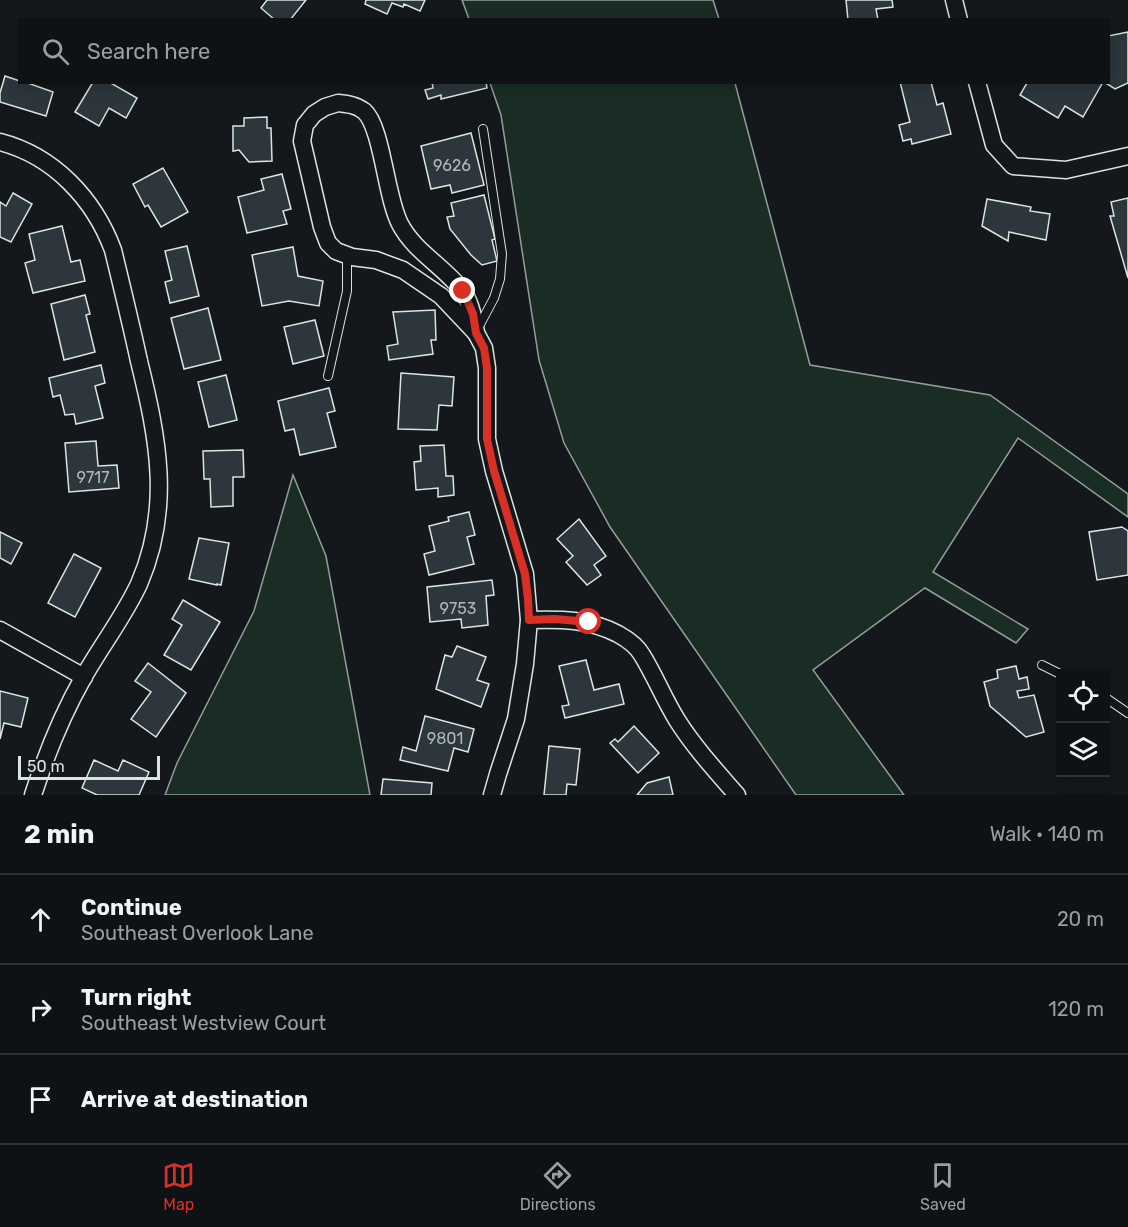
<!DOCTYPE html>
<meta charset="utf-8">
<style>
body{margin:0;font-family:Rubik,sans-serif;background:#181b1e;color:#f1f3f6}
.controls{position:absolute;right:18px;bottom:18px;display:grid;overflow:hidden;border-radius:0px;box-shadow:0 3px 15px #0003}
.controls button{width:54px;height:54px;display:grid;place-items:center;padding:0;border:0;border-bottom:2px solid #2f3234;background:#0f1215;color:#f1f3f6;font:30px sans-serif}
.scale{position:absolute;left:18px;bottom:15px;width:142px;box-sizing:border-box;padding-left:6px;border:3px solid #d8e6dc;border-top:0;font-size:16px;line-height:21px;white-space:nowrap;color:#d8e6dc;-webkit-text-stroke:4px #14181c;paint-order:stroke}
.stop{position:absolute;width:18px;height:18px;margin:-14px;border:4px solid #d93025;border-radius:50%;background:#fff}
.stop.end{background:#d93025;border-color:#fff;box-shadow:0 2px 6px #0008}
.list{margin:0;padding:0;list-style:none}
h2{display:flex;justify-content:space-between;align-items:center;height:78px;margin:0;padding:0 24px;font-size:26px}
h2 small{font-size:20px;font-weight:400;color:#9b9ea0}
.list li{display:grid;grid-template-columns:39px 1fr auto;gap:18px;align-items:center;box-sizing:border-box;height:90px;padding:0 24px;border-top:2px solid #2f3234}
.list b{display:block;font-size:22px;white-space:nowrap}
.list p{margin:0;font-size:20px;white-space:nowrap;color:#9b9ea0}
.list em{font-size:20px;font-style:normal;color:#9b9ea0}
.icon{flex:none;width:33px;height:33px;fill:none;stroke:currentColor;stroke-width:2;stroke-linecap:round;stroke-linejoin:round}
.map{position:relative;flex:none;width:1128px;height:795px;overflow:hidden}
.search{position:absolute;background:#0f1215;box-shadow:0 3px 15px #0003;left:18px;right:18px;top:18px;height:66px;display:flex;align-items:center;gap:15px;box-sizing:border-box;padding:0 21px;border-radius:0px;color:#9b9ea0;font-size:22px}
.sheet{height:348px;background:#0f1215}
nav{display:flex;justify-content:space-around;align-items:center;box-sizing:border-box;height:84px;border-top:2px solid #2f3234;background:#0f1215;font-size:16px;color:#9b9ea0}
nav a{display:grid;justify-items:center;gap:3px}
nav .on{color:#d93025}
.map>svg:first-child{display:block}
</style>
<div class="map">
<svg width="1128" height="795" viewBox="0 0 1128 795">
<rect width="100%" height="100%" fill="#14181c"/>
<g fill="#1a2d24" stroke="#939e99" stroke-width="1.5">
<polygon points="462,0 713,0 719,19 469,19"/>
<polygon points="490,83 735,83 810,365 990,395 1128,494 1128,517 1018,438 933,572 1028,629 1016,643 925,588 813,670 904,795 796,795 610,527 564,443 539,360 501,115"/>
<polygon points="293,475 326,556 370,795 165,795 177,763 254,611"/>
</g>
<g fill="#2c363c" stroke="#d8e6dc" stroke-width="1.5">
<polygon points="267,0 306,0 290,20 275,20 261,8"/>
<polygon points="366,0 425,0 420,11 404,4 403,7 392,3 387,14 365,4"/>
<polygon points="846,0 892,0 893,7 876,9 878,20 848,20"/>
<polygon points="1128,32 1128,83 1115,89 1104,82 1108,82 1108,36"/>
<polygon points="5,76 20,81 20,82 25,82 53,92 46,116 0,102 0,93"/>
<polygon points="93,82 109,82 137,98 126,118 109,108 99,126 75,112"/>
<polygon points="432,82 486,82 487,88 441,99 441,95 428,99 425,90 433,88"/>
<polygon points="900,82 931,82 937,105 943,103 951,134 912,144 911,139 903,141 899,125 910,122"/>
<polygon points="1026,82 1103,82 1083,117 1065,106 1058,118 1020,95 1027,83"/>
<polygon points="267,117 267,128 271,128 272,161 249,162 239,150 233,151 233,126 244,126 244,118"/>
<polygon points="471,133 484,185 452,193 450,185 431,189 421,146"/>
<polygon points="163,168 188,212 161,227 148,205 145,207 133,184"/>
<polygon points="282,174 291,209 283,211 287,224 247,233 238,197 264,190 261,179"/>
<polygon points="13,193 32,204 11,242 0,237 0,202 6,206"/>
<polygon points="484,195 495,239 492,240 497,261 482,265 471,255 450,229 447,217 454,216 451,203"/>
<polygon points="1128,198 1128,278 1110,216 1114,216 1111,202"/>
<polygon points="987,199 1031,207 1030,211 1050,214 1046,240 1009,232 1008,241 982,226"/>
<polygon points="62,226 71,262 80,260 85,281 33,293 25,263 35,260 29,234"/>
<polygon points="187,246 199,296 170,303 165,282 172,280 165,251"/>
<polygon points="293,247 298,276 323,281 319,306 289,301 262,306 252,255"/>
<polygon points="85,295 90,314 86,315 95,352 64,360 51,304"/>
<polygon points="208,308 221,360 184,369 171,318"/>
<polygon points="435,310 436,340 431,340 433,354 389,360 387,346 398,344 393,312"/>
<polygon points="315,320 324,356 293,364 284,327"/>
<polygon points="101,365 105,383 95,386 103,418 76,424 74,414 65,415 60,395 53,397 49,378"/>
<polygon points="401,373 454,377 452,406 439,405 437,430 398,429"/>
<polygon points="226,375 237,420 209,427 198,382"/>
<polygon points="329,388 335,411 327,413 336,447 300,455 294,429 285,431 278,401"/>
<polygon points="96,441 98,466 117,465 119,488 69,492 65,443"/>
<polygon points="444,445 446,476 453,476 454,495 438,497 438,488 416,490 414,462 421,461 420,446"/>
<polygon points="243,450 244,477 233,477 233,506 211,507 210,479 204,479 203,451"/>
<polygon points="469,512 475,535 467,537 474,564 429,575 424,554 435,551 429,526 449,521 448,517"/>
<polygon points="579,519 606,556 594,565 601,575 587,585 566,562 573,556 557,539"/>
<polygon points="1122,527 1128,531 1128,575 1097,580 1089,532"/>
<polygon points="0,532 22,543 11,564 0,558"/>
<polygon points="199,538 229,543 221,585 217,584 217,585 189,579"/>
<polygon points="74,554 101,568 75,617 48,603"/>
<polygon points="492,580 494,595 486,596 488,625 462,628 461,619 430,622 427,587"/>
<polygon points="183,600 220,622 191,670 164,655 182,625 172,619"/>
<polygon points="457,646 486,657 477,680 489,684 481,707 436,689 445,655 452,657"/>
<polygon points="586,660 594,690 619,684 624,704 565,718 562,706 569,705 559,666"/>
<polygon points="148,663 186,693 156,737 131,719 151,692 135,681"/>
<polygon points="1016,666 1019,679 1027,677 1029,689 1017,691 1019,698 1034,695 1044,732 1026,737 990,706 984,682 998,678 997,670"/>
<polygon points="0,691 28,698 21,727 4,723 0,739"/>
<polygon points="425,716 474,729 468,752 454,748 448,771 400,760 403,747 416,751"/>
<polygon points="634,726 659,753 638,773 610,743 615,739 618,742"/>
<polygon points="549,746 580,749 576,785 567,784 566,795 544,795"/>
<polygon points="94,760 118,771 123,760 149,772 139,795 97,795 82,788"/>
<polygon points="669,777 673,795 637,795 647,783"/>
<polygon points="383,779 432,783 431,795 381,795"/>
</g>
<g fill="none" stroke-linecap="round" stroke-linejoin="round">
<defs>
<g id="lane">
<polyline points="477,330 494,298 500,279 502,254 483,129"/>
<polyline points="328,376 347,291 347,255"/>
<polyline points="1042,665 1060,674"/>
<polyline points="1106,698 1128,713"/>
</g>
<g id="street">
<polyline points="954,0 959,20"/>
<polyline points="977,82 994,145 1013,166 1066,170 1128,156"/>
<path d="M338,103C348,104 356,105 364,111C382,126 386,198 400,224C414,251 443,266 462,290C471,302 474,318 476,333L441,296L403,270L376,260L352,257L336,251L328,243L322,227L302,141L305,125L314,114L325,107Z"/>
<path d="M0,142C54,156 94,199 113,250C122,287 131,324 139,361C158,438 172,508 139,584C123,618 101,646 83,678C62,715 46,755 33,795"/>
<polyline points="476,333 484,348 487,368 487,439 494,471 525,574 529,620 525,664 516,719 498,774 492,795"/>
<path d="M529,620C561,619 589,619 618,634C627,639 637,646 642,655C655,676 664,699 677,720C694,747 716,771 737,795"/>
<polyline points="0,630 84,677"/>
</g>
</defs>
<use href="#lane" stroke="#d8e6dc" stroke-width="10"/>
<use href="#street" stroke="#d8e6dc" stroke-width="19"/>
<use href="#lane" stroke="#14181c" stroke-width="8"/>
<use href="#street" stroke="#14181c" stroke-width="16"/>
</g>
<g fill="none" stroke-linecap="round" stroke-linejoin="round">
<polyline stroke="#d93025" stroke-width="8" points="463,291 473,314 476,333 484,348 487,368 487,439 494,471 525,574 528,599 529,620 555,619 589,622"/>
</g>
<g text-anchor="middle" stroke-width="4.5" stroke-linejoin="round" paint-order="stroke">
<g font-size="16" fill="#adbab4">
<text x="452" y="171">9626</text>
<text x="93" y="483">9717</text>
<text x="458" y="614">9753</text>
<text x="445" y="744">9801</text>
</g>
</g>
</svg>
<div class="controls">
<button><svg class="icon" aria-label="locate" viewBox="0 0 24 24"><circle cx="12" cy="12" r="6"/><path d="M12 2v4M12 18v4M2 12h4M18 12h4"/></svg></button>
<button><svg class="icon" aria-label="layers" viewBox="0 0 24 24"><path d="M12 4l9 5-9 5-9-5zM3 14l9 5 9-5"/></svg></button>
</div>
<div class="scale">50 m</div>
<div class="stop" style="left:589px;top:622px"></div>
<div class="stop end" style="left:463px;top:291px"></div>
<div class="search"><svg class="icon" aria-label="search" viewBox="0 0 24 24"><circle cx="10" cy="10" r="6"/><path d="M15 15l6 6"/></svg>Search here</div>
</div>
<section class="sheet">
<h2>2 min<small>Walk · 140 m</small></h2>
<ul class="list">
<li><svg class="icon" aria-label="ahead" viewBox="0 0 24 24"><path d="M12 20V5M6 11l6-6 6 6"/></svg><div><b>Continue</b><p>Southeast Overlook Lane</p></div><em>20 m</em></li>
<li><svg class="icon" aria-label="right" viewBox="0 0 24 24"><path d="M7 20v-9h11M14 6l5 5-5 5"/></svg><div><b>Turn right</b><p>Southeast Westview Court</p></div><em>120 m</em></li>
<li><svg class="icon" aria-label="arrive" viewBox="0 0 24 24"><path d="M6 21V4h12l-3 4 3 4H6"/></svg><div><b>Arrive at destination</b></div></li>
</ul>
</section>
<nav>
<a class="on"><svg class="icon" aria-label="map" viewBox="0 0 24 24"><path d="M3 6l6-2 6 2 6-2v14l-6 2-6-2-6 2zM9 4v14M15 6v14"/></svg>Map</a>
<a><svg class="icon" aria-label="directions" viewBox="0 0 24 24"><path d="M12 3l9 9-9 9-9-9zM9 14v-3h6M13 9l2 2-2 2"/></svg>Directions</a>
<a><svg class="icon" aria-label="saved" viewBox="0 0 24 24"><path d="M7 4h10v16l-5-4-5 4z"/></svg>Saved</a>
</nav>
